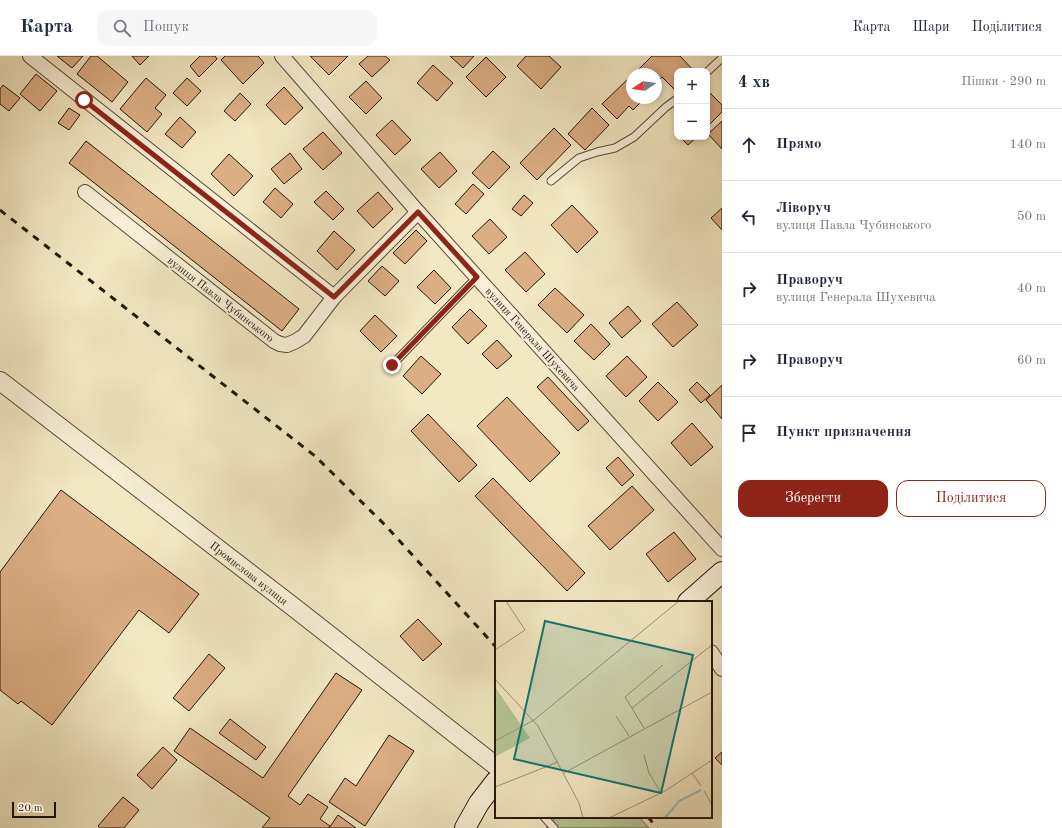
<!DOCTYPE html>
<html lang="uk">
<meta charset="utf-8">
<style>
body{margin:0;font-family:"Old Standard TT",serif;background:#f6f6f7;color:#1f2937}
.controls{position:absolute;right:12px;top:12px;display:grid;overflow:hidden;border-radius:8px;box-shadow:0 2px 6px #0003}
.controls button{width:36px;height:36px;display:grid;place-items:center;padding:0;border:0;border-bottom:1px solid #e0e1e3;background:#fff;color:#1f2937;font:20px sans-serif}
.compass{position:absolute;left:626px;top:12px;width:36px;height:36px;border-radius:50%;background:#fff;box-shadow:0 2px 6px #0003;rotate:257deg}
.scale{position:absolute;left:12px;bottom:10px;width:44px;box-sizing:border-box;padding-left:4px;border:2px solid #24150a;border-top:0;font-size:11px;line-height:14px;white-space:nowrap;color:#24150a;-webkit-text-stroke:3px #f7f0d7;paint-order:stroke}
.stop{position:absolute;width:12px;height:12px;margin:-9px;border:3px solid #8f2418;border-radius:50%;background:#fff}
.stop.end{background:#8f2418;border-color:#fff;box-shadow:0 1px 4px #0008}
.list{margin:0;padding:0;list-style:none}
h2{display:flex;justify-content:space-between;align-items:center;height:52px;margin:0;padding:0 16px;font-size:17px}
h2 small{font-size:13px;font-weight:400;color:#747a83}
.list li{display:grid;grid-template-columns:26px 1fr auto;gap:12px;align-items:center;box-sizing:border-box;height:72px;padding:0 16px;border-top:1px solid #e0e1e3}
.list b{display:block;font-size:15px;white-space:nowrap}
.list p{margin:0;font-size:13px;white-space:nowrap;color:#747a83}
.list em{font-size:13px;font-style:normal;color:#747a83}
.actions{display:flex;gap:8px;padding:12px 16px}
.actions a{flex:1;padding:9px 0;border:1px solid #8f2418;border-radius:12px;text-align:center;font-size:14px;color:#8f2418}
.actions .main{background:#8f2418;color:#fff}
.icon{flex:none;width:22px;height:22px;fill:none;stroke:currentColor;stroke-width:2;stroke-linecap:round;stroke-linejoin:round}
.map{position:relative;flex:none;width:722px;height:772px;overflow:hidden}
header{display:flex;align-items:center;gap:24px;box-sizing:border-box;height:56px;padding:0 20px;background:#fff;border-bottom:1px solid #e0e1e3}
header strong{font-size:19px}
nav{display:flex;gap:22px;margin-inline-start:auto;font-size:14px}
.search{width:280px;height:36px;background:#f6f6f7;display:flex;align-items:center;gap:10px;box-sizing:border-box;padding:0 14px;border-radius:12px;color:#747a83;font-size:15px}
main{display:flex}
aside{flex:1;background:#fff}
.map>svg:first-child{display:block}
</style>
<header>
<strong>Карта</strong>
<div class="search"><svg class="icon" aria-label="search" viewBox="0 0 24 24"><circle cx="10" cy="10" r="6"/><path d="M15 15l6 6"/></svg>Пошук</div>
<nav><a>Карта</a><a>Шари</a><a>Поділитися</a></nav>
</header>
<main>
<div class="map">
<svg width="722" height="772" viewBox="0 0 722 772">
<rect width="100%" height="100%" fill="#f2e8c2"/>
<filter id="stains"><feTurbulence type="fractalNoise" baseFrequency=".005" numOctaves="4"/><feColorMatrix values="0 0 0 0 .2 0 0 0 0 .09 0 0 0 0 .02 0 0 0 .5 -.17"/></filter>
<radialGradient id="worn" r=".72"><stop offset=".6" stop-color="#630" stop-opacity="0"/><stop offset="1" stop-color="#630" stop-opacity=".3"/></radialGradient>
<polygon fill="#b6c697" stroke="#6d6e50" points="556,761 639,761 649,772 546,772"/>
<g fill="#dcae84" stroke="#24150a">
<polygon points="57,0 83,0 72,12"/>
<polygon points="91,0 97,0 128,26 112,46 77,18"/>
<polygon points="132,0 149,0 140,9"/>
<polygon points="200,0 215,0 217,3 199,21 190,10"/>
<polygon points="225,0 258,0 264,7 243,28 221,4"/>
<polygon points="310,0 348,0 329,19"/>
<polygon points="368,0 385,0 390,4 372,21 359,8"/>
<polygon points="450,0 474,0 463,12"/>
<polygon points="526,0 549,0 561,11 541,33 517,10"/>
<polygon points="652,0 680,0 694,15 677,15 677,32 675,34 662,21 656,27 656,18 638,18 636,16"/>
<polygon points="486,1 506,21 486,41 466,21"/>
<polygon points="433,9 453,27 437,45 417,27"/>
<polygon points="36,18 57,35 40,55 20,38"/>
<polygon points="630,21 632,23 632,42 645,42 633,54 629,50 617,63 602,48"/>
<polygon points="146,22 166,39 155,52 162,58 147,76 120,53"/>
<polygon points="187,22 201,35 187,50 173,37"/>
<polygon points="366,25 382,42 366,58 349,41"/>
<polygon points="3,29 20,42 9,55 0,48 0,33"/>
<polygon points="284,31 303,52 285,69 266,49"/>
<polygon points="707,34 722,49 722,56 707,71"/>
<polygon points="240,37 251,48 235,65 224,55"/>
<polygon points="69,52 80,59 69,74 58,67"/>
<polygon points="592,52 609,69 585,94 568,78"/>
<polygon points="180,61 196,76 182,92 165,78"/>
<polygon points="392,64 411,84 395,99 376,79"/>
<polygon points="722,65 722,93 708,78"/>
<polygon points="554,72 571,89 537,124 520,107"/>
<polygon points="323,76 342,97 323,114 303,93"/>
<polygon points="680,81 697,81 688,89"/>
<polygon points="86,85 299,253 282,275 69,107"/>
<polygon points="493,95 510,111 489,133 472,117"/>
<polygon points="440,96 457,115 439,132 421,113"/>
<polygon points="290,97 302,113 284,128 271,113"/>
<polygon points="229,98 253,120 234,140 211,118"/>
<polygon points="473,128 484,138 466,158 455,148"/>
<polygon points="275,132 293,148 281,162 263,146"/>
<polygon points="326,135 344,153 333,164 314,146"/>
<polygon points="378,136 393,153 373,172 357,155"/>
<polygon points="524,139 533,147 521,160 512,153"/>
<polygon points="572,149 598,176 577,197 551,169"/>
<polygon points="722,152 722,174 711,162"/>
<polygon points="490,163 507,181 489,198 472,180"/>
<polygon points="416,174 427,185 405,208 393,197"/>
<polygon points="334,175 355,194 337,214 317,195"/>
<polygon points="525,196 545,218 526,236 505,214"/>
<polygon points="382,210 399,225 385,240 368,225"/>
<polygon points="434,214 451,232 435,248 417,231"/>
<polygon points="555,232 584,259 567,277 538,249"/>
<polygon points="677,246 698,269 673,291 652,268"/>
<polygon points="628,250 641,265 622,282 609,267"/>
<polygon points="470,253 487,270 468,288 452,271"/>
<polygon points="375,259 397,280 381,296 360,275"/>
<polygon points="591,268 610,288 594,304 574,285"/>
<polygon points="497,284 512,300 497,313 482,298"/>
<polygon points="421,300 441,318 422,338 403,320"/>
<polygon points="627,300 647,321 626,341 606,320"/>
<polygon points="548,321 589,365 578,375 537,331"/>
<polygon points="658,326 678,346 658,365 639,345"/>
<polygon points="697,326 710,339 701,347 689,334"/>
<polygon points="722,329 722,363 706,344"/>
<polygon points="507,341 560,397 530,426 477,370"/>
<polygon points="428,358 477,409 459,426 411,375"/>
<polygon points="692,367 713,391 691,410 671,387"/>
<polygon points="618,401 634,419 622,430 606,412"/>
<polygon points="493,422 585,517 567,535 475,440"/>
<polygon points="632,430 654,454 610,494 588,470"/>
<polygon points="61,434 199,538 169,577 139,554 52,669 21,645 18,648 0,634 0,516"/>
<polygon points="674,476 696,503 668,526 646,498"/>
<polygon points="418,563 442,588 423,605 400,580"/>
<polygon points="209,598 225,612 189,655 173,642"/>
<polygon points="336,617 362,634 288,740 300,749 308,738 328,751 320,763 330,770 329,772 262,772 270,762 174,695 190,672 263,722"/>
<polygon points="230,663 266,691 256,704 219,677"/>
<polygon points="389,679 414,695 365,770 329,746 345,722 356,730"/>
<polygon points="163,691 177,704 152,733 137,719"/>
<polygon points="722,696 722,709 715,702"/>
<polygon points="123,741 139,754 124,772 100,772 98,770"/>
<polygon points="338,759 356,772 329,772"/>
</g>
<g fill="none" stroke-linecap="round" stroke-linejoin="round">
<defs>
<g id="service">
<polyline points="707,16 722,2"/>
<polyline points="551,125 579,102 597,96 615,92 634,81 666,51 677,43"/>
<polyline points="392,309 477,221"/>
<polyline points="544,761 554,772"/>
</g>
<g id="minor">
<polyline points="30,0 334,241"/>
<polyline points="282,0 418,156 722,493"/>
<polyline points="85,136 274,285 280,288 287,289 296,285 304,280 334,241 418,156"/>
<polyline points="711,596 722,613"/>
</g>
<polyline id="tertiary" points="0,325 296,553 496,710"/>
<g id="secondary">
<polyline points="688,546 722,516"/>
<polyline points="465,772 479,747 496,725"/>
</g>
</defs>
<use href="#service" stroke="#584a38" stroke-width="9"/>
<use href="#minor" stroke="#584a38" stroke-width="16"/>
<use href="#tertiary" stroke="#584a38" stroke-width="20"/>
<use href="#secondary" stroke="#24150a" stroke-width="22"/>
<use href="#service" stroke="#f7f0d7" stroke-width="7"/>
<use href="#minor" stroke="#f7f0d7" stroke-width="14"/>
<use href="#tertiary" stroke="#f7f0d7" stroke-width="18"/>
<use href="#secondary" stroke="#f7f0d7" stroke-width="20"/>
<g stroke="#24150a" stroke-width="3" stroke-dasharray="7 7" stroke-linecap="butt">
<polyline points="0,154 315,400 386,470 496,591"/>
<polyline points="648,761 657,772"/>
</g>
</g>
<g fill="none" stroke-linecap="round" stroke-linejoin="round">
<polyline stroke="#8f2418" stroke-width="5" points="84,44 334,241 418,156 477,221 392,309"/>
</g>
<g text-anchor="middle" stroke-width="3.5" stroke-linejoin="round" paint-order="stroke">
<g font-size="11" fill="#24150a" stroke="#f7f0d7">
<text transform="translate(221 243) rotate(38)" y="4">вулиця Павла Чубинського</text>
<text transform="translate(533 283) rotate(48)" y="4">вулиця Генерала Шухевича</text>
<text transform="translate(249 517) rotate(38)" y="4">Промислова вулиця</text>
</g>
</g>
<g transform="translate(495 545)">
<rect width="217" height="217" fill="#f2e8c2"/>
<path d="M0,86L35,137L0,156Z" fill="#b6c697"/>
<path fill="none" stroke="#9dbfbb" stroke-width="2" d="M170,217L184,200L206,189"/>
<path fill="none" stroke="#a09478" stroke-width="1" d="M0,49L30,29L11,0M0,78L43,125L84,202L88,217M137,107L217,44M121,115L134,135M149,127L130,96L168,64M0,140L39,119L184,0M149,154L154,172L166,192M69,172L217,91M197,172L206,185M0,186L63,161M209,190L217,204M114,217L170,190L217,159"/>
<path fill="#0f766e" fill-opacity="0.15" stroke="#0f766e" stroke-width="2" d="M50,20L198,54L166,192L19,158Z"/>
<rect width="217" height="217" fill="none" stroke="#24150a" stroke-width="2"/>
</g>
<rect width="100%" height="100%" filter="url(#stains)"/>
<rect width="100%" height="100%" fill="url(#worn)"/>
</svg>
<div class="controls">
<button>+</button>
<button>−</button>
</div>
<svg class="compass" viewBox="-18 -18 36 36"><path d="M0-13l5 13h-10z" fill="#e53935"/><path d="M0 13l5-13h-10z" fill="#747a83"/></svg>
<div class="scale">20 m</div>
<div class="stop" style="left:84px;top:44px"></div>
<div class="stop end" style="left:392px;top:309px"></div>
</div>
<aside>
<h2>4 хв<small>Пішки · 290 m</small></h2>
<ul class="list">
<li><svg class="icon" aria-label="ahead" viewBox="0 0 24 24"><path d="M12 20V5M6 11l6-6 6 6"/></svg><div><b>Прямо</b></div><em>140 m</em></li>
<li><svg class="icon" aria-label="left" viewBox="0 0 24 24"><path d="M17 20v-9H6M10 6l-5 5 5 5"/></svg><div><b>Ліворуч</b><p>вулиця Павла Чубинського</p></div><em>50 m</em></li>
<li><svg class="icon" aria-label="right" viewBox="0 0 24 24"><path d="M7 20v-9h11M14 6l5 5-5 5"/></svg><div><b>Праворуч</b><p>вулиця Генерала Шухевича</p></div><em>40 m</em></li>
<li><svg class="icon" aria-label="right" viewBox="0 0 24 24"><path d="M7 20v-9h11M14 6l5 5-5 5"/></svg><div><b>Праворуч</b></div><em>60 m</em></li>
<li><svg class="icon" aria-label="arrive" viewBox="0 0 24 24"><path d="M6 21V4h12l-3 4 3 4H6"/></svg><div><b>Пункт призначення</b></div></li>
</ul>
<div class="actions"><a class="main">Зберегти</a><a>Поділитися</a></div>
</aside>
</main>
